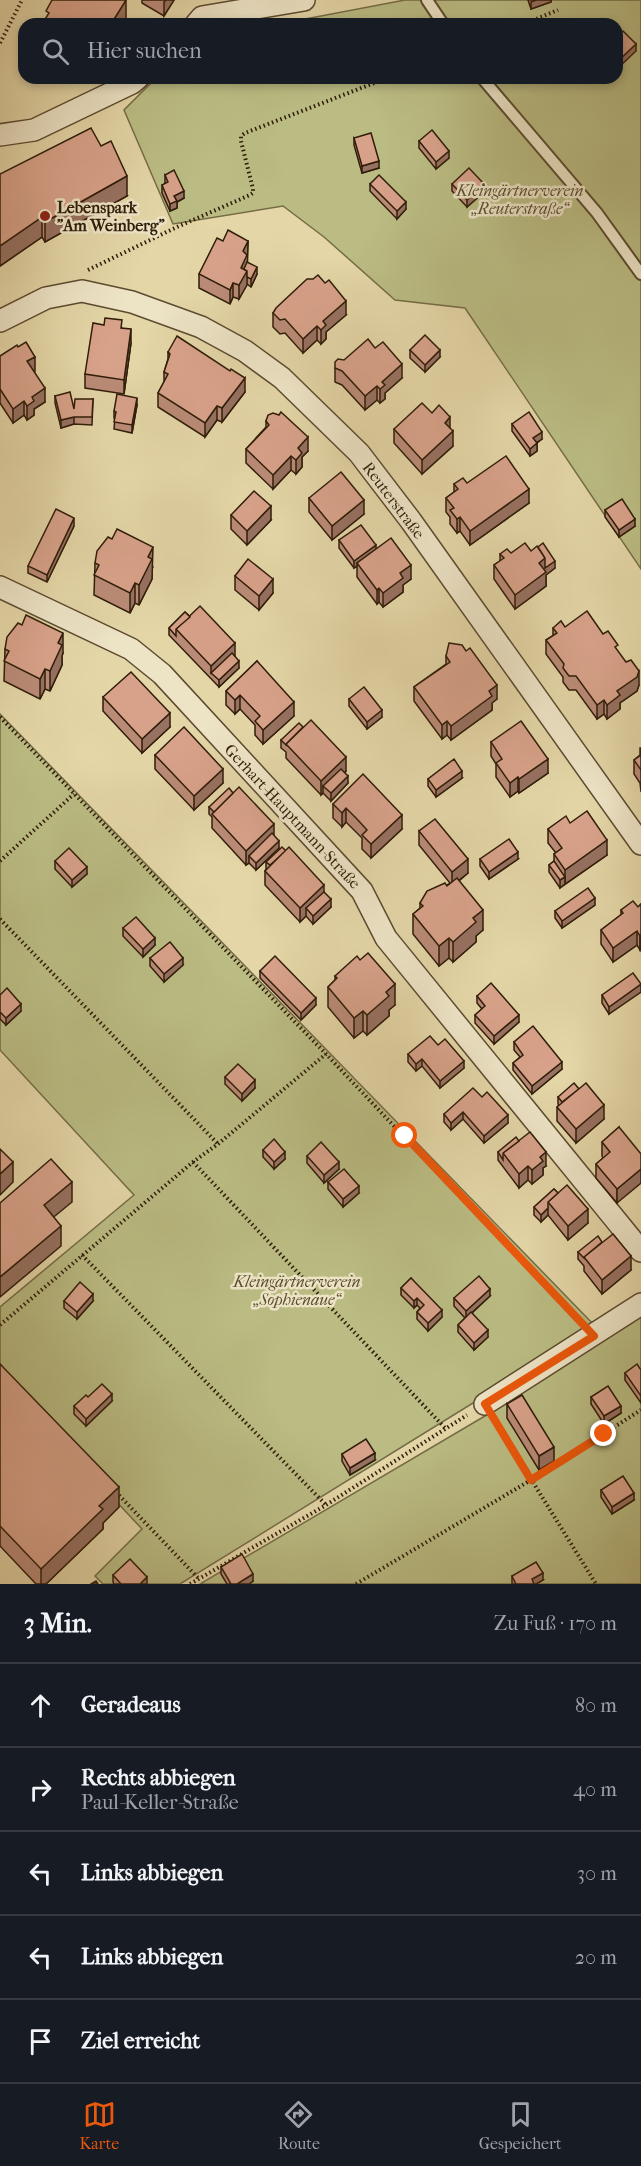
<!DOCTYPE html>
<html lang="de">
<meta charset="utf-8">
<style>
body{margin:0;font-family:"IM FELL French Canon",serif;background:#20242c;color:#f1f3f6}
.stop{position:absolute;width:18px;height:18px;margin:-14px;border:4px solid #ea580c;border-radius:50%;background:#fff}
.stop.end{background:#ea580c;border-color:#fff;box-shadow:0 2px 6px #0008}
.list{margin:0;padding:0;list-style:none}
h2{display:flex;justify-content:space-between;align-items:center;height:78px;margin:0;padding:0 24px;font-size:26px}
h2 small{font-size:20px;font-weight:400;color:#9ea1a6}
.list li{display:grid;grid-template-columns:39px 1fr auto;gap:18px;align-items:center;box-sizing:border-box;height:84px;padding:0 24px;border-top:2px solid #363941}
.list b{display:block;font-size:22px;white-space:nowrap}
.list p{margin:0;font-size:20px;white-space:nowrap;color:#9ea1a6}
.list em{font-size:20px;font-style:normal;color:#9ea1a6}
.icon{flex:none;width:33px;height:33px;fill:none;stroke:currentColor;stroke-width:2;stroke-linecap:round;stroke-linejoin:round}
.map{position:relative;flex:none;width:641px;height:1584px;overflow:hidden}
.search{position:absolute;background:#171b24;box-shadow:0 3px 9px #0003;left:18px;right:18px;top:18px;height:66px;display:flex;align-items:center;gap:15px;box-sizing:border-box;padding:0 21px;border-radius:18px;color:#9ea1a6;font-size:22px}
.sheet{height:498px;background:#171b24}
nav{display:flex;justify-content:space-around;align-items:center;box-sizing:border-box;height:84px;border-top:2px solid #363941;background:#171b24;font-size:16px;color:#9ea1a6}
nav a{display:grid;justify-items:center;gap:3px}
nav .on{color:#ea580c}
.map>svg:first-child{display:block}
</style>
<div class="map">
<svg width="641" height="1584" viewBox="0 0 641 1584">
<rect width="100%" height="100%" fill="#e4d6a7"/>
<filter id="stains"><feTurbulence type="fractalNoise" baseFrequency=".00333" numOctaves="4"/><feColorMatrix values="0 0 0 0 .2 0 0 0 0 .09 0 0 0 0 .02 0 0 0 .5 -.17"/></filter>
<radialGradient id="worn" r=".72"><stop offset=".6" stop-color="#630" stop-opacity="0"/><stop offset="1" stop-color="#630" stop-opacity=".3"/></radialGradient>
<g fill="#babc83" stroke="#756c46" stroke-width="1.5">
<polygon points="405,0 641,0 641,569 465,308 395,300 324,237 283,206 173,224 124,110 156,78 617,78 617,24 279,24"/>
<polygon points="0,714 598,1329 473,1403 180,1584 103,1584 95,1576 142,1529 0,1377 0,1307 134,1195 0,1050"/>
<polygon points="641,1314 641,1584 200,1584 490,1413"/>
</g>
<g fill="none" stroke-linecap="round" stroke-linejoin="round">
<defs>
<g id="service">
<polyline points="427,0 443,24"/>
<polyline points="482,78 597,213 641,274"/>
</g>
<g id="minor">
<polyline points="196,24 202,17 304,0"/>
<polyline points="0,135 34,130 132,83 138,78"/>
<polyline points="0,321 46,298 82,291 132,302 201,327 245,351 282,378 359,453 411,521 641,844"/>
<polyline points="0,587 131,649 162,674 362,891 386,938 641,1251"/>
<polyline points="485,1404 641,1304"/>
</g>
</defs>
<use href="#service" stroke="#5d4b30" stroke-width="14"/>
<use href="#minor" stroke="#5d4b30" stroke-width="24"/>
<g stroke="#301d09" stroke-width="4" stroke-dasharray="1.5 3" stroke-linecap="butt">
<polyline points="524,24 558,10"/>
<polyline points="0,43 22,0"/>
<polyline points="88,270 177,227 250,195 253,193 253,189 241,141 241,136 245,133 387,78"/>
<polyline points="0,717 326,1054 578,1321"/>
<polyline points="0,861 74,794"/>
<polyline points="0,919 218,1144"/>
<polyline points="193,1162 446,1429"/>
<polyline points="82,1255 326,1505"/>
<polyline points="0,1325 193,1162 218,1144 326,1054"/>
<polyline points="495,1421 596,1584"/>
<polyline points="116,1492 199,1579"/>
<polyline points="190,1584 326,1505 467,1415"/>
<polyline points="356,1584 531,1480 641,1410"/>
</g>
<use href="#service" stroke="#ede4c6" stroke-width="10"/>
<use href="#minor" stroke="#ede4c6" stroke-width="21"/>
</g>
<g fill="#ba8b77" stroke="#301d09" stroke-width="1.5">
<polygon points="142,0 174,0 164,16 142,3"/>
<polygon points="528,0 551,0 551,2 531,9"/>
<polygon points="354,138 379,168 362,173 354,145"/>
<polygon points="419,141 449,158 436,169 419,148"/>
<polygon points="0,174 127,196 45,242 42,237 0,266"/>
<polygon points="165,175 184,198 177,202 177,208 170,211 162,193 162,185 165,184"/>
<polygon points="370,184 406,209 397,219 370,191"/>
<polygon points="452,184 484,192 467,207 452,191"/>
<polygon points="223,241 248,241 247,262 257,274 251,287 247,284 239,299 233,297 230,304 199,288 199,274"/>
<polygon points="273,313 346,315 326,332 326,339 321,344 317,340 303,353 285,333 280,334 273,327"/>
<polygon points="122,328 131,343 124,394 85,388 85,374"/>
<polygon points="410,350 440,357 425,372 410,358"/>
<polygon points="168,352 245,392 222,422 217,420 205,437 158,407 158,393 164,382 164,372 168,359"/>
<polygon points="0,356 35,371 34,371 45,402 34,409 34,415 27,420 24,415 13,423 0,403"/>
<polygon points="335,368 402,378 385,393 385,399 380,403 377,400 365,410 342,385 335,382"/>
<polygon points="55,396 74,409 93,399 92,425 74,424 61,428 55,403"/>
<polygon points="137,405 132,433 114,429 115,418 114,418 114,411"/>
<polygon points="432,413 453,446 422,474 394,443 394,429"/>
<polygon points="266,421 308,451 302,457 302,467 296,474 291,470 273,489 246,463 246,449 266,427"/>
<polygon points="512,424 542,439 537,443 537,451 530,456 512,431"/>
<polygon points="467,483 529,503 470,545 460,531 457,533 450,524 450,517 446,512 446,498 454,492 454,484"/>
<polygon points="309,498 364,514 332,540 309,512"/>
<polygon points="605,510 635,526 619,537 605,517"/>
<polygon points="231,515 271,520 247,545 231,529"/>
<polygon points="74,526 47,582 28,573 28,566"/>
<polygon points="112,539 153,567 152,569 152,579 139,605 135,603 130,613 94,595 95,563"/>
<polygon points="339,540 376,549 411,579 403,585 403,592 383,607 379,602 377,604 357,577 357,566 354,568 339,548"/>
<polygon points="531,551 555,568 546,575 546,586 515,609 494,579 494,565 500,561 500,554"/>
<polygon points="235,576 273,593 259,610 235,590"/>
<polygon points="185,612 235,657 239,668 219,687 169,635 169,628"/>
<polygon points="565,627 603,634 618,652 639,685 637,691 620,703 620,709 607,719 604,714 597,719 576,690 569,690 563,682 563,677 546,654 546,640 553,636 553,628"/>
<polygon points="5,649 63,653 62,656 62,665 50,691 45,689 40,699 4,681"/>
<polygon points="446,656 497,699 492,703 492,710 451,740 447,735 442,739 414,701 414,687 446,664"/>
<polygon points="257,661 294,716 263,744 255,735 255,725 240,709 235,714 226,705 226,691"/>
<polygon points="103,697 170,727 142,753 103,711"/>
<polygon points="349,699 382,717 367,729 349,706"/>
<polygon points="281,740 346,771 345,773 348,783 331,801 323,793 321,795 286,758 286,752 281,748"/>
<polygon points="491,742 548,773 519,793 518,791 510,797 496,777 496,764 491,756"/>
<polygon points="640,748 641,748 641,792 640,783 634,774 634,760 640,755"/>
<polygon points="155,755 223,783 194,810 155,769"/>
<polygon points="462,778 436,797 428,786 428,779"/>
<polygon points="333,804 402,829 371,858 362,849 362,838 346,822 342,827 333,818"/>
<polygon points="209,807 274,836 279,848 256,870 249,863 246,865 212,828 212,817 209,814"/>
<polygon points="570,823 607,855 560,888 549,872 549,865 554,861 554,854 556,853 548,843 548,829"/>
<polygon points="419,831 468,873 459,881 483,930 476,936 476,942 453,962 449,958 439,966 413,934 413,914 420,908 420,903 450,883 419,845"/>
<polygon points="480,859 518,859 489,879 480,866"/>
<polygon points="55,861 87,874 72,887 55,869"/>
<polygon points="266,862 324,892 331,907 313,924 306,916 300,922 265,885 265,871 266,869"/>
<polygon points="641,904 640,950 637,945 613,962 601,944 601,930 621,915 621,910 638,907"/>
<polygon points="595,905 562,928 555,918 555,911"/>
<polygon points="123,928 155,945 143,957 123,936"/>
<polygon points="150,958 183,965 164,982 150,966"/>
<polygon points="260,971 316,1005 301,1020 260,978"/>
<polygon points="335,976 395,1005 389,1010 389,1016 367,1035 363,1031 354,1038 328,1007 328,987 335,980"/>
<polygon points="641,984 609,1014 602,1003 602,995"/>
<polygon points="0,995 21,1011 6,1025 0,1019"/>
<polygon points="477,996 519,1022 494,1044 475,1023 475,1015 482,1009 477,1003"/>
<polygon points="514,1042 562,1069 532,1094 513,1070 513,1063 520,1057 514,1050"/>
<polygon points="438,1045 464,1068 440,1088 422,1066 416,1071 408,1062 408,1054"/>
<polygon points="225,1077 255,1088 242,1101 225,1084"/>
<polygon points="482,1097 508,1123 484,1143 463,1119 451,1130 444,1122 444,1114"/>
<polygon points="558,1097 604,1119 576,1143 557,1121 557,1107 559,1105 558,1104"/>
<polygon points="619,1127 617,1203 596,1178 596,1164 603,1158 602,1156 602,1142"/>
<polygon points="263,1150 285,1159 274,1169 263,1157"/>
<polygon points="498,1152 546,1166 543,1168 543,1175 532,1184 528,1180 519,1188 498,1160"/>
<polygon points="307,1156 339,1169 324,1183 307,1163"/>
<polygon points="328,1182 359,1193 343,1207 328,1189"/>
<polygon points="554,1189 588,1223 568,1240 548,1215 541,1222 534,1215 534,1207"/>
<polygon points="578,1252 631,1270 602,1294 584,1271 584,1266 578,1259"/>
<polygon points="411,1278 442,1317 428,1331 417,1319 417,1312 420,1308 417,1305 414,1308 401,1295 401,1288"/>
<polygon points="490,1296 472,1313 488,1337 474,1350 458,1332 458,1325 465,1318 454,1306 454,1298"/>
<polygon points="64,1301 93,1301 77,1319 64,1308"/>
<polygon points="0,1364 119,1507 103,1523 103,1529 46,1584 36,1584 0,1546"/>
<polygon points="641,1370 641,1403 625,1380 625,1373"/>
<polygon points="88,1397 112,1401 86,1426 74,1414 74,1406"/>
<polygon points="591,1397 621,1413 604,1424 591,1404"/>
<polygon points="507,1404 554,1461 539,1470 507,1418"/>
<polygon points="342,1454 375,1460 350,1475 342,1461"/>
<polygon points="601,1490 634,1500 612,1514 601,1497"/>
<polygon points="221,1567 253,1581 249,1584 227,1584 221,1574"/>
<polygon points="113,1575 147,1584 114,1584 113,1582"/>
<polygon points="512,1576 543,1580 536,1584 512,1584"/>
</g>
<g fill="#977161" stroke="#301d09" stroke-width="1.5">
<polygon points="126,0 126,19 123,24 111,24"/>
<polygon points="166,0 174,0 164,16 164,2"/>
<polygon points="536,0 551,0 551,2 531,9 531,2"/>
<polygon points="636,44 636,51 618,68 618,61"/>
<polygon points="449,151 449,158 436,169 436,162"/>
<polygon points="379,161 379,168 362,173 362,166"/>
<polygon points="127,176 127,196 45,242 45,222"/>
<polygon points="484,184 484,192 467,207 467,200"/>
<polygon points="184,191 184,198 177,202 177,208 170,211 170,204 174,196"/>
<polygon points="406,202 406,209 397,219 397,211"/>
<polygon points="42,217 42,237 0,266 0,246"/>
<polygon points="248,241 247,285 239,299 239,285 241,274 243,251"/>
<polygon points="257,267 257,274 251,287 251,279"/>
<polygon points="233,283 233,297 230,304 230,290"/>
<polygon points="346,301 346,315 326,332 326,339 321,344 321,330 323,321"/>
<polygon points="317,326 317,340 303,353 303,339"/>
<polygon points="131,329 131,343 124,394 124,380"/>
<polygon points="440,350 440,357 425,372 425,365"/>
<polygon points="35,357 35,371 27,375 27,361"/>
<polygon points="402,364 402,378 385,393 385,399 380,403 380,389 382,382"/>
<polygon points="245,378 245,392 222,422 222,408"/>
<polygon points="377,386 377,400 365,410 365,396"/>
<polygon points="45,388 45,402 34,409 34,415 27,420 27,406 32,397"/>
<polygon points="137,398 137,405 132,433 132,425"/>
<polygon points="24,401 24,415 13,423 13,409"/>
<polygon points="217,406 217,420 205,437 205,423"/>
<polygon points="74,417 74,424 61,428 61,420"/>
<polygon points="450,417 450,431 445,423"/>
<polygon points="453,431 453,446 422,474 422,460"/>
<polygon points="542,432 542,439 533,445 533,438"/>
<polygon points="308,437 308,451 302,457 302,467 296,474 296,460 298,448"/>
<polygon points="537,443 537,451 530,456 530,449"/>
<polygon points="291,456 291,470 273,489 273,475"/>
<polygon points="529,489 529,503 470,545 470,531"/>
<polygon points="364,500 364,514 332,540 332,526"/>
<polygon points="271,506 271,520 247,545 247,531"/>
<polygon points="460,517 460,531 457,533 457,519"/>
<polygon points="74,518 74,526 47,582 47,575"/>
<polygon points="635,519 635,526 619,537 619,530"/>
<polygon points="376,545 376,553 357,563 357,566 354,568 354,561"/>
<polygon points="153,547 152,579 139,605 139,585 148,557"/>
<polygon points="545,558 555,561 555,568 546,575 546,586 515,609 515,595 539,563"/>
<polygon points="411,565 411,579 403,585 403,592 383,607 383,593 400,573"/>
<polygon points="273,579 273,593 259,610 259,596"/>
<polygon points="135,583 135,603 130,613 130,593"/>
<polygon points="379,588 379,602 377,604 377,590"/>
<polygon points="63,633 63,653 62,656 62,665 50,691 50,671 58,643"/>
<polygon points="235,643 235,657 211,673 211,666"/>
<polygon points="239,661 239,668 219,687 219,680"/>
<polygon points="45,669 45,689 40,699 40,679"/>
<polygon points="639,671 639,685 637,691 620,703 620,709 607,719 607,705 617,691"/>
<polygon points="497,685 497,699 492,703 492,710 451,740 451,726 489,691"/>
<polygon points="240,695 240,709 235,714 235,700"/>
<polygon points="604,700 604,714 597,719 597,705"/>
<polygon points="294,702 294,716 263,744 263,730"/>
<polygon points="382,710 382,717 367,729 367,722"/>
<polygon points="170,713 170,727 142,753 142,739"/>
<polygon points="447,721 447,735 442,739 442,725"/>
<polygon points="346,757 346,771 327,789 323,786 323,793 321,795 321,781"/>
<polygon points="548,759 548,773 519,793 519,779"/>
<polygon points="223,769 223,783 194,810 194,796"/>
<polygon points="462,771 462,778 436,797 436,790"/>
<polygon points="348,776 348,783 331,801 331,793"/>
<polygon points="518,777 518,791 510,797 510,783"/>
<polygon points="346,808 346,822 342,827 342,813"/>
<polygon points="402,815 402,829 371,858 371,844"/>
<polygon points="274,824 274,838 249,856 249,863 246,865 246,851"/>
<polygon points="607,840 607,855 565,884 565,870"/>
<polygon points="279,841 279,848 256,870 256,863"/>
<polygon points="518,852 518,859 489,879 489,872"/>
<polygon points="468,859 468,873 452,886 452,872"/>
<polygon points="87,867 87,874 72,887 72,880"/>
<polygon points="565,877 565,884 560,888 560,880"/>
<polygon points="324,885 324,899 306,908 306,916 300,922 300,908"/>
<polygon points="595,898 595,905 562,928 562,921"/>
<polygon points="331,899 331,907 313,924 313,916"/>
<polygon points="483,910 483,930 476,936 476,942 453,962 453,942 473,918"/>
<polygon points="637,931 637,945 613,962 613,948"/>
<polygon points="641,935 641,949 640,950 640,936"/>
<polygon points="155,938 155,945 143,957 143,949"/>
<polygon points="449,938 449,958 439,966 439,946"/>
<polygon points="183,958 183,965 164,982 164,974"/>
<polygon points="395,984 395,1005 389,1010 389,1016 367,1035 367,1015 386,992"/>
<polygon points="641,984 641,992 609,1014 609,1007"/>
<polygon points="316,998 316,1005 301,1020 301,1013"/>
<polygon points="21,1004 21,1011 6,1025 6,1018"/>
<polygon points="363,1011 363,1031 354,1038 354,1018"/>
<polygon points="519,1015 519,1022 494,1044 494,1036"/>
<polygon points="422,1059 422,1066 416,1071 416,1064"/>
<polygon points="464,1061 464,1068 440,1088 440,1081"/>
<polygon points="562,1062 562,1069 532,1094 532,1086"/>
<polygon points="255,1080 255,1088 242,1101 242,1094"/>
<polygon points="604,1105 604,1119 576,1143 576,1129"/>
<polygon points="463,1112 463,1119 451,1130 451,1123"/>
<polygon points="508,1115 508,1123 484,1143 484,1136"/>
<polygon points="285,1152 285,1159 274,1169 274,1162"/>
<polygon points="546,1152 546,1166 543,1168 543,1175 532,1184 532,1170 540,1157"/>
<polygon points="13,1162 13,1182 0,1195 0,1174"/>
<polygon points="339,1162 339,1169 324,1183 324,1175"/>
<polygon points="528,1166 528,1180 519,1188 519,1174"/>
<polygon points="641,1169 641,1183 617,1203 617,1189"/>
<polygon points="72,1182 72,1202 44,1225 44,1205"/>
<polygon points="359,1186 359,1193 343,1207 343,1199"/>
<polygon points="548,1208 548,1215 541,1222 541,1215"/>
<polygon points="588,1209 588,1223 568,1240 568,1226"/>
<polygon points="61,1226 61,1246 0,1297 0,1277"/>
<polygon points="631,1256 631,1270 602,1294 602,1280"/>
<polygon points="490,1289 490,1296 466,1318 466,1311"/>
<polygon points="93,1294 93,1301 77,1319 77,1312"/>
<polygon points="417,1298 417,1305 414,1308 414,1301"/>
<polygon points="442,1310 442,1317 428,1331 428,1323"/>
<polygon points="488,1330 488,1337 474,1350 474,1343"/>
<polygon points="112,1394 112,1401 86,1426 86,1419"/>
<polygon points="621,1406 621,1413 604,1424 604,1416"/>
<polygon points="554,1447 554,1461 539,1470 539,1456"/>
<polygon points="375,1453 375,1460 350,1475 350,1468"/>
<polygon points="119,1487 119,1507 103,1523 103,1529 46,1584 41,1584 41,1569 99,1506"/>
<polygon points="634,1493 634,1500 612,1514 612,1507"/>
<polygon points="543,1573 543,1580 536,1584 532,1584 532,1579"/>
<polygon points="253,1574 253,1581 249,1584 237,1584"/>
<polygon points="147,1577 147,1584 140,1584"/>
</g>
<g fill="#d8a28a" stroke="#301d09" stroke-width="1.5">
<polygon points="52,0 126,0 111,24 42,24 49,13 46,11"/>
<polygon points="289,21 290,24 281,24"/>
<polygon points="623,31 636,44 618,61 617,60 617,37"/>
<polygon points="91,128 101,146 111,141 127,176 45,222 42,217 0,246 0,174"/>
<polygon points="432,130 449,151 436,162 419,141"/>
<polygon points="371,133 379,161 362,166 354,138"/>
<polygon points="469,168 484,184 467,200 452,184"/>
<polygon points="174,170 184,191 174,196 177,201 170,204 162,185 168,182 165,175"/>
<polygon points="379,175 406,202 397,211 370,184"/>
<polygon points="228,230 248,241 243,251 247,255 241,268 247,271 239,285 233,283 230,290 199,274 217,238 223,241"/>
<polygon points="247,262 257,267 251,279 247,277 247,271 244,269"/>
<polygon points="318,275 325,283 329,280 346,301 323,321 326,325 321,330 317,326 303,339 285,319 280,320 273,313 276,308 307,279 313,279"/>
<polygon points="105,318 122,320 121,328 131,329 124,380 85,374 93,323 104,325"/>
<polygon points="425,335 440,350 425,365 410,350"/>
<polygon points="177,336 230,371 231,369 245,378 222,408 217,406 205,423 158,393 168,374 164,372 170,354 168,352"/>
<polygon points="368,339 375,348 383,342 402,364 382,382 385,385 380,389 377,386 365,396 342,371 335,368 335,362 338,359 344,360"/>
<polygon points="26,342 35,357 27,361 45,388 32,397 34,401 27,406 24,401 13,409 0,389 0,356 17,345 18,347"/>
<polygon points="70,392 74,409 75,399 93,399 92,417 74,417 61,420 55,396"/>
<polygon points="117,394 137,398 132,425 114,422 116,412 114,411"/>
<polygon points="422,403 432,413 439,405 450,417 445,423 453,431 422,460 394,429"/>
<polygon points="281,412 308,437 298,448 302,453 296,460 291,456 273,475 246,449 269,425 266,421 268,415 273,413 279,415"/>
<polygon points="529,412 542,432 533,438 537,443 530,449 512,424"/>
<polygon points="506,456 529,489 470,531 460,517 457,519 450,510 454,508 446,498 458,489 454,484 463,478 467,483"/>
<polygon points="341,472 364,500 332,526 309,498"/>
<polygon points="254,491 271,506 247,531 231,515"/>
<polygon points="622,499 635,519 619,530 605,510"/>
<polygon points="56,509 74,518 47,575 28,566"/>
<polygon points="361,525 376,545 354,561 339,540"/>
<polygon points="117,529 153,547 148,557 152,559 139,585 135,583 130,593 94,575 99,565 95,563 97,551 108,537 112,539"/>
<polygon points="391,538 411,565 400,573 403,578 383,593 379,588 377,590 357,563"/>
<polygon points="525,543 531,551 537,546 545,558 539,563 546,572 515,595 494,565 504,558 500,554 507,549 511,553"/>
<polygon points="543,543 555,561 545,568 545,558 538,547"/>
<polygon points="248,559 273,579 259,596 235,576"/>
<polygon points="200,606 235,643 211,666 176,629"/>
<polygon points="587,611 603,634 608,631 618,645 615,647 626,662 631,660 639,671 637,677 617,691 620,695 607,705 604,700 597,705 576,676 569,676 563,668 564,664 546,640 557,633 553,628 561,621 565,627"/>
<polygon points="185,612 190,617 176,629 176,636 169,628"/>
<polygon points="26,615 63,633 58,643 62,645 50,671 45,669 40,679 4,661 9,651 5,649 7,637 18,623 22,625"/>
<polygon points="449,643 462,645 466,651 470,648 497,685 489,691 492,696 451,726 447,721 442,725 414,687 450,662 446,656"/>
<polygon points="232,653 239,661 219,680 211,673"/>
<polygon points="257,661 294,702 263,730 255,721 260,716 240,695 235,700 226,691"/>
<polygon points="131,672 170,713 142,739 103,697"/>
<polygon points="364,687 382,710 367,722 349,699"/>
<polygon points="311,720 346,757 321,781 286,744"/>
<polygon points="521,721 548,759 519,779 518,777 510,783 496,763 502,759 491,742"/>
<polygon points="299,723 303,727 286,744 286,745 281,740"/>
<polygon points="184,727 223,769 194,796 155,755"/>
<polygon points="641,755 641,770 634,760"/>
<polygon points="454,759 462,771 436,790 428,779"/>
<polygon points="341,769 348,776 331,793 323,786"/>
<polygon points="363,774 402,815 371,844 362,835 367,830 357,819 346,808 342,813 333,804"/>
<polygon points="239,787 274,824 246,851 212,814"/>
<polygon points="229,788 233,793 214,812 209,807"/>
<polygon points="587,811 607,840 565,870 554,854 562,848 548,829 566,816 570,823"/>
<polygon points="435,819 468,859 452,872 419,831"/>
<polygon points="272,833 279,841 256,863 249,856"/>
<polygon points="509,839 518,852 489,872 480,859"/>
<polygon points="282,847 286,851 270,865 266,862"/>
<polygon points="289,847 324,885 300,908 265,871"/>
<polygon points="69,848 87,867 72,880 55,861"/>
<polygon points="554,861 565,877 560,880 549,865"/>
<polygon points="457,878 483,910 473,918 476,922 453,942 449,938 439,946 413,914 423,906 420,903 427,891 445,883 447,886"/>
<polygon points="588,888 595,898 562,921 555,911"/>
<polygon points="324,892 331,899 313,916 306,908"/>
<polygon points="633,901 638,907 641,904 641,935 640,936 637,931 613,948 601,930 623,913 621,910"/>
<polygon points="136,917 155,938 143,949 123,928"/>
<polygon points="170,942 183,958 164,974 150,958"/>
<polygon points="368,953 395,984 386,992 389,996 367,1015 363,1011 354,1018 328,987 337,978 335,976 357,956 360,960"/>
<polygon points="275,956 316,998 301,1013 260,971"/>
<polygon points="633,973 641,984 609,1007 602,995"/>
<polygon points="491,983 519,1015 494,1036 475,1015 485,1006 477,996"/>
<polygon points="7,988 21,1004 6,1018 0,1012 0,995"/>
<polygon points="533,1026 562,1062 532,1086 513,1063 523,1055 514,1042"/>
<polygon points="430,1036 438,1045 445,1039 464,1061 440,1081 422,1059 416,1064 408,1054"/>
<polygon points="238,1064 255,1080 242,1094 225,1077"/>
<polygon points="574,1083 579,1089 562,1102 558,1097"/>
<polygon points="586,1083 604,1105 576,1129 557,1107"/>
<polygon points="473,1088 482,1097 487,1092 508,1115 484,1136 463,1112 451,1123 444,1114"/>
<polygon points="619,1127 641,1154 641,1169 617,1189 596,1164 610,1152 602,1142"/>
<polygon points="530,1132 546,1152 540,1157 543,1161 532,1170 528,1166 519,1174 503,1153"/>
<polygon points="516,1137 519,1141 503,1153 503,1160 498,1152"/>
<polygon points="274,1139 285,1152 274,1162 263,1150"/>
<polygon points="321,1142 339,1162 324,1175 307,1156"/>
<polygon points="0,1149 13,1162 0,1174"/>
<polygon points="51,1159 72,1182 44,1205 61,1226 0,1277 0,1203"/>
<polygon points="344,1169 359,1186 343,1199 328,1182"/>
<polygon points="567,1185 588,1209 568,1226 548,1202"/>
<polygon points="554,1189 558,1193 548,1202 548,1208 541,1215 534,1207"/>
<polygon points="613,1234 631,1256 602,1280 584,1257"/>
<polygon points="598,1236 602,1242 584,1257 584,1258 578,1252"/>
<polygon points="479,1276 490,1289 466,1311 454,1298"/>
<polygon points="411,1278 442,1310 428,1323 417,1312 424,1305 417,1298 414,1301 401,1288"/>
<polygon points="80,1282 93,1294 77,1312 64,1301"/>
<polygon points="471,1312 488,1330 474,1343 458,1325"/>
<polygon points="0,1364 119,1487 99,1506 103,1509 41,1569 0,1526"/>
<polygon points="637,1364 641,1370 641,1396 625,1373"/>
<polygon points="102,1384 112,1394 86,1419 74,1406 86,1395 88,1397"/>
<polygon points="608,1386 621,1406 604,1416 591,1397"/>
<polygon points="522,1395 554,1447 539,1456 507,1404"/>
<polygon points="366,1439 375,1453 350,1468 342,1454"/>
<polygon points="623,1476 634,1493 612,1507 601,1490"/>
<polygon points="242,1554 253,1574 237,1584 231,1584 221,1567"/>
<polygon points="130,1559 147,1577 140,1584 121,1584 113,1575"/>
<polygon points="536,1562 543,1573 532,1579 534,1584 516,1584 512,1576"/>
<polygon points="96,1581 98,1584 91,1584"/>
</g>
<g fill="none" stroke-linecap="round" stroke-linejoin="round">
<polyline stroke="#ea580c" stroke-width="8" points="405,1136 594,1336 485,1404 531,1480 604,1434"/>
</g>
<circle fill="#8f2418" stroke="#ede4c6" stroke-width="2" cx="45" cy="216" r="6"/>
<g text-anchor="middle" stroke-width="5" stroke-linejoin="round" paint-order="stroke">
<g font-size="16" font-style="italic" fill="#594d2e" stroke="#ede4c6">
<text x="520" y="196">Kleingärtnerverein<tspan x="520" dy="18">„Reuterstraße“</tspan></text>
<text x="297" y="1287">Kleingärtnerverein<tspan x="297" dy="18">„Sophienaue“</tspan></text>
</g>
<g font-size="16" font-weight="bold" fill="#301d09" stroke="#ede4c6" text-anchor="start">
<text x="57" y="213">Lebenspark<tspan x="57" dy="18">"Am Weinberg"</tspan></text>
</g>
<g font-size="16" fill="#301d09" stroke="#ede4c6">
<text transform="translate(394 500) rotate(53)" y="6">Reuterstraße</text>
<text transform="translate(293 816) rotate(47)" y="6">Gerhart-Hauptmann-Straße</text>
</g>
</g>
<rect width="100%" height="100%" filter="url(#stains)"/>
<rect width="100%" height="100%" fill="url(#worn)"/>
</svg>
<div class="stop" style="left:405px;top:1136px"></div>
<div class="stop end" style="left:604px;top:1434px"></div>
<div class="search"><svg class="icon" aria-label="search" viewBox="0 0 24 24"><circle cx="10" cy="10" r="6"/><path d="M15 15l6 6"/></svg>Hier suchen</div>
</div>
<section class="sheet">
<h2>3 Min.<small>Zu Fuß · 170 m</small></h2>
<ul class="list">
<li><svg class="icon" aria-label="ahead" viewBox="0 0 24 24"><path d="M12 20V5M6 11l6-6 6 6"/></svg><div><b>Geradeaus</b></div><em>80 m</em></li>
<li><svg class="icon" aria-label="right" viewBox="0 0 24 24"><path d="M7 20v-9h11M14 6l5 5-5 5"/></svg><div><b>Rechts abbiegen</b><p>Paul-Keller-Straße</p></div><em>40 m</em></li>
<li><svg class="icon" aria-label="left" viewBox="0 0 24 24"><path d="M17 20v-9H6M10 6l-5 5 5 5"/></svg><div><b>Links abbiegen</b></div><em>30 m</em></li>
<li><svg class="icon" aria-label="left" viewBox="0 0 24 24"><path d="M17 20v-9H6M10 6l-5 5 5 5"/></svg><div><b>Links abbiegen</b></div><em>20 m</em></li>
<li><svg class="icon" aria-label="arrive" viewBox="0 0 24 24"><path d="M6 21V4h12l-3 4 3 4H6"/></svg><div><b>Ziel erreicht</b></div></li>
</ul>
</section>
<nav>
<a class="on"><svg class="icon" aria-label="map" viewBox="0 0 24 24"><path d="M3 6l6-2 6 2 6-2v14l-6 2-6-2-6 2zM9 4v14M15 6v14"/></svg>Karte</a>
<a><svg class="icon" aria-label="directions" viewBox="0 0 24 24"><path d="M12 3l9 9-9 9-9-9zM9 14v-3h6M13 9l2 2-2 2"/></svg>Route</a>
<a><svg class="icon" aria-label="saved" viewBox="0 0 24 24"><path d="M7 4h10v16l-5-4-5 4z"/></svg>Gespeichert</a>
</nav>
